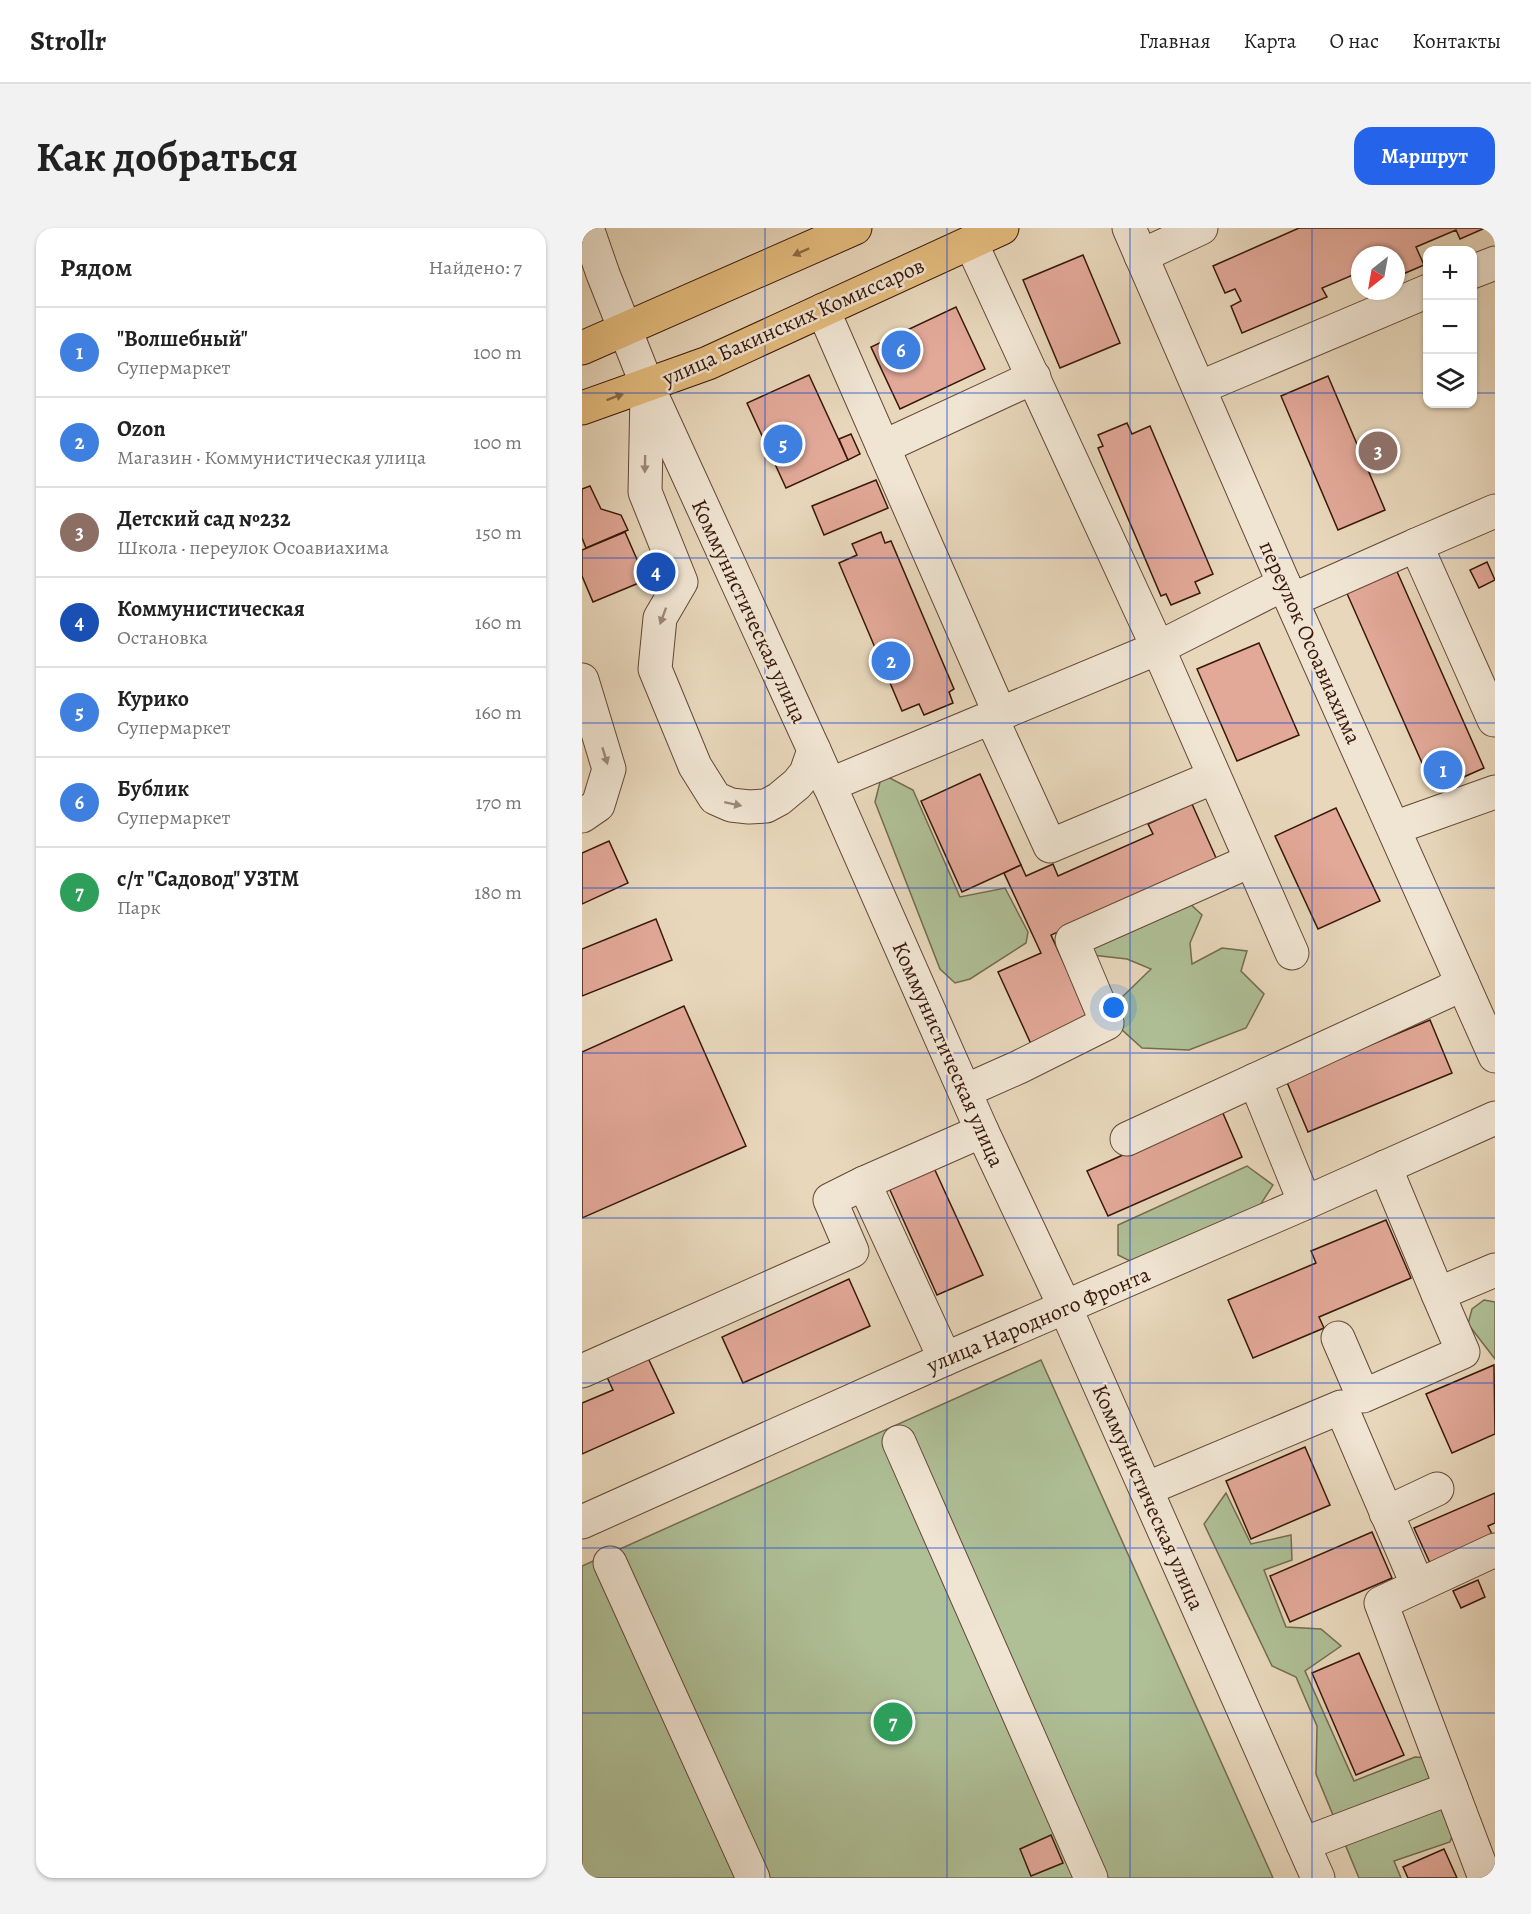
<!DOCTYPE html>
<html lang="ru">
<meta charset="utf-8">
<style>
body{margin:0;font-family:Alegreya,serif;background:#f2f2f2;color:#222}
.controls{position:absolute;right:18px;top:18px;display:grid;overflow:hidden;border-radius:12px;box-shadow:0 2px 4px #0004}
.controls button{width:54px;height:54px;display:grid;place-items:center;padding:0;border:0;border-bottom:2px solid #e0e0e0;background:#fff;color:#222;font:30px sans-serif}
.compass{position:absolute;left:769px;top:18px;width:54px;height:54px;border-radius:50%;background:#fff;box-shadow:0 2px 4px #0004;rotate:211deg}
.you{position:absolute;left:532px;top:780px;width:21px;height:21px;margin:-15px;border:4px solid #fff;border-radius:50%;background:#1a73e8;box-shadow:0 0 0 9px #1a73e833}
.badge{display:grid;place-items:center;width:39px;height:39px;border-radius:50%;background:#2563eb;color:#fff;font-size:20px;font-weight:700}
.pin{position:absolute;translate:-50% -50%;border:3px solid #fff;box-shadow:0 2px 6px #0006}
.list{margin:0;padding:0;list-style:none}
h2{display:flex;justify-content:space-between;align-items:center;height:78px;margin:0;padding:0 24px;font-size:26px}
h2 small{font-size:20px;font-weight:400;color:#767676}
.list li{display:grid;grid-template-columns:39px 1fr auto;gap:18px;align-items:center;box-sizing:border-box;height:90px;padding:0 24px;border-top:2px solid #e0e0e0}
.list b{display:block;font-size:22px;white-space:nowrap}
.list p{margin:0;font-size:20px;white-space:nowrap;color:#767676}
.list em{font-size:20px;font-style:normal;color:#767676}
.icon{flex:none;width:33px;height:33px;fill:none;stroke:currentColor;stroke-width:2;stroke-linecap:round;stroke-linejoin:round}
.map{position:relative;flex:none;width:913px;height:1650px;overflow:hidden;border-radius:18px}
header{display:flex;align-items:center;gap:36px;box-sizing:border-box;height:84px;padding:0 30px;background:#fff;border-bottom:2px solid #e0e0e0}
header strong{font-size:28px}
nav{display:flex;gap:33px;margin-inline-start:auto;font-size:21px}
.intro{display:flex;align-items:center;justify-content:space-between;box-sizing:border-box;height:144px;padding:0 36px}
h1{margin:0;font-size:42px}
.button{padding:15px 27px;border-radius:18px;background:#2563eb;color:#fff;font-size:21px;font-weight:700}
main{display:flex;gap:36px;padding:0 36px}
aside{flex:1;background:#fff;border-radius:18px;box-shadow:0 2px 4px #0004}
.map>svg:first-child{display:block}
</style>
<header>
<strong>Strollr</strong>
<nav><a>Главная</a><a>Карта</a><a>О нас</a><a>Контакты</a></nav>
</header>
<div class="intro"><h1>Как добраться</h1><a class="button">Маршрут</a></div>
<main>
<aside>
<h2>Рядом<small>Найдено: 7</small></h2>
<ul class="list">
<li><span class="badge" style="background:#3f7fe0">1</span><div><b>&quot;Волшебный&quot;</b><p>Супермаркет</p></div><em>100 m</em></li>
<li><span class="badge" style="background:#3f7fe0">2</span><div><b>Ozon</b><p>Магазин · Коммунистическая улица</p></div><em>100 m</em></li>
<li><span class="badge" style="background:#8d6e63">3</span><div><b>Детский сад №232</b><p>Школа · переулок Осоавиахима</p></div><em>150 m</em></li>
<li><span class="badge" style="background:#1a4fb4">4</span><div><b>Коммунистическая</b><p>Остановка</p></div><em>160 m</em></li>
<li><span class="badge" style="background:#3f7fe0">5</span><div><b>Курико</b><p>Супермаркет</p></div><em>160 m</em></li>
<li><span class="badge" style="background:#3f7fe0">6</span><div><b>Бублик</b><p>Супермаркет</p></div><em>170 m</em></li>
<li><span class="badge" style="background:#2e9e5b">7</span><div><b>с/т &quot;Садовод&quot; УЗТМ</b><p>Парк</p></div><em>180 m</em></li>
</ul>
</aside>
<div class="map">
<svg width="913" height="1650" viewBox="0 0 913 1650">
<rect width="100%" height="100%" fill="#e8d7bb"/>
<filter id="stains"><feTurbulence type="fractalNoise" baseFrequency=".00333" numOctaves="4"/><feColorMatrix values="0 0 0 0 .2 0 0 0 0 .09 0 0 0 0 .02 0 0 0 .5 -.17"/></filter>
<radialGradient id="worn" r=".72"><stop offset=".6" stop-color="#630" stop-opacity="0"/><stop offset="1" stop-color="#630" stop-opacity=".3"/></radialGradient>
<g fill="#afbf96" stroke="#746c50" stroke-width="1.5">
<polygon points="300,546 331,562 378,669 423,660 446,704 444,715 388,751 373,755 358,741 293,574"/>
<polygon points="604,672 620,687 608,715 610,736 640,720 665,723 659,743 682,766 664,800 607,822 560,820 538,800 533,776 569,741 545,731 510,727 514,710"/>
<polygon points="665,938 691,957 675,982 550,1034 536,1027 536,997"/>
<polygon points="902,1072 913,1074 913,1131 886,1096 890,1081"/>
<polygon points="459,1132 691,1650 0,1650 0,1338"/>
<polygon points="644,1265 669,1316 709,1307 710,1332 682,1342 704,1399 739,1401 759,1418 723,1443 772,1553 833,1529 848,1530 874,1597 868,1614 812,1633 819,1650 777,1650 734,1546 735,1498 714,1449 690,1438 622,1296"/>
</g>
<g fill="#e2a898" stroke="#381809" stroke-width="1.5">
<polygon points="717,0 903,0 878,11 874,2 834,19 842,37 814,49 814,27 778,27 778,44 740,60 745,69 660,105 649,78 659,73 653,61 643,65 631,38"/>
<polygon points="501,27 538,115 478,140 441,52"/>
<polygon points="374,79 403,141 318,181 289,119"/>
<polygon points="227,147 266,232 204,260 165,175"/>
<polygon points="746,148 803,282 756,302 699,168"/>
<polygon points="545,195 550,206 568,198 631,346 613,354 618,365 589,377 584,366 579,368 516,220 521,218 516,207"/>
<polygon points="269,206 278,226 266,232 257,211"/>
<polygon points="294,252 306,280 242,307 230,278"/>
<polygon points="8,258 19,281 39,287 46,302 4,320 0,310 0,261"/>
<polygon points="43,304 64,352 11,374 0,348 0,322"/>
<polygon points="299,304 303,315 309,313 372,461 367,464 371,475 342,487 337,476 320,483 257,335 275,327 270,316"/>
<polygon points="905,334 913,352 897,360 888,342"/>
<polygon points="813,339 902,540 852,562 763,361"/>
<polygon points="677,415 717,507 655,533 615,441"/>
<polygon points="398,546 439,637 380,664 339,573"/>
<polygon points="610,576 635,632 469,707 507,790 449,816 416,744 459,725 422,645 439,637 444,648 471,636 476,648 571,606 566,596"/>
<polygon points="754,580 798,673 736,701 693,608"/>
<polygon points="27,613 46,655 0,676 0,625"/>
<polygon points="74,691 90,732 0,768 0,721"/>
<polygon points="102,778 164,918 0,990 0,824"/>
<polygon points="848,792 870,845 726,904 704,852"/>
<polygon points="640,883 660,929 526,988 505,943"/>
<polygon points="352,940 401,1047 355,1067 307,960"/>
<polygon points="804,992 829,1050 737,1089 742,1100 671,1130 646,1072 734,1035 729,1023"/>
<polygon points="267,1051 288,1098 161,1155 140,1109"/>
<polygon points="66,1130 92,1185 0,1226 0,1175 31,1162 25,1149"/>
<polygon points="912,1137 913,1206 870,1225 844,1166"/>
<polygon points="723,1219 748,1277 669,1311 644,1253"/>
<polygon points="913,1265 913,1295 906,1298 911,1308 848,1335 832,1300"/>
<polygon points="790,1304 810,1350 708,1394 688,1348"/>
<polygon points="896,1352 903,1369 879,1380 871,1363"/>
<polygon points="777,1425 822,1527 774,1547 730,1445"/>
<polygon points="469,1607 481,1635 449,1648 438,1621"/>
<polygon points="862,1621 875,1650 826,1650 821,1639"/>
</g>
<g fill="none" stroke-linecap="round" stroke-linejoin="round">
<defs>
<g id="minor">
<polyline points="5,0 21,46 65,157 232,522 400,903 483,1079 736,1650"/>
<polyline points="547,0 702,356 913,828"/>
<polyline points="389,15 576,420 710,725"/>
<polyline points="559,28 619,0"/>
<polyline points="890,44 913,35"/>
<polyline points="241,82 418,486"/>
<polyline points="617,160 846,63"/>
<polyline points="65,165 63,264 99,354 78,390 73,441 113,538 133,570 149,577 167,579 184,578 197,571 215,556 224,545 232,522"/>
<polyline points="301,219 452,149"/>
<polyline points="834,317 913,283"/>
<polyline points="710,372 834,317 912,492"/>
<polyline points="0,452 27,541 16,577 0,588"/>
<polyline points="409,489 468,618 632,549"/>
<polyline points="247,557 576,420 702,356"/>
<polyline points="812,600 913,564"/>
<polyline points="673,852 723,975"/>
<polyline points="383,863 437,839 525,795 490,712 668,633"/>
<polyline points="545,911 864,764 880,754"/>
<polyline points="803,939 856,1066"/>
<polyline points="756,1110 781,1168 881,1124 856,1066 913,1042"/>
<polyline points="363,1131 282,955 400,903"/>
<polyline points="0,1143 270,1023 248,972 282,955"/>
<polyline points="317,1214 509,1650"/>
<polyline points="564,1261 759,1179 836,1358"/>
<polyline points="804,1285 855,1261"/>
<polyline points="0,1294 363,1131 723,975 913,890"/>
<polyline points="28,1335 171,1650"/>
<polyline points="721,1616 869,1560"/>
<polyline points="903,1650 799,1375 913,1322"/>
</g>
<g id="major">
<polyline points="0,120 273,0"/>
<polyline points="0,180 126,135 420,0"/>
</g>
</defs>
<use href="#minor" stroke="#644836" stroke-width="35"/>
<use href="#major" stroke="#381809" stroke-width="35"/>
<use href="#minor" stroke="#f0e5d3" stroke-width="33"/>
<use href="#major" stroke="#e4bc7e" stroke-width="33"/>
</g>
<defs><path id="oneway-solid" d="M-6-.8H1V-3.2L6.5 0L1 3.2V.8H-6Z" transform="scale(1.5)"/></defs>
<g fill="#8e6a44">
<use href="#oneway-solid" transform="translate(219 24) rotate(156)"/>
<use href="#oneway-solid" transform="translate(33 169) rotate(-20)"/>
</g>
<g fill="#9d8978">
<use href="#oneway-solid" transform="translate(63 236) rotate(91)"/>
<use href="#oneway-solid" transform="translate(81 388) rotate(110)"/>
<use href="#oneway-solid" transform="translate(23 528) rotate(73)"/>
<use href="#oneway-solid" transform="translate(151 576) rotate(12)"/>
</g>
<path fill="none" stroke="#1d4ed8" stroke-width="1.5" stroke-opacity="0.55" d="M183,0V1650M365,0V1650M548,0V1650M730,0V1650M0,165H846M890,165H913M0,330H913M0,495H913M0,660H913M0,825H913M0,990H913M0,1155H913M0,1320H913M0,1485H913"/>
<g text-anchor="middle" stroke-width="5" stroke-linejoin="round" paint-order="stroke">
<g font-size="22" fill="#381809" stroke="#f0e5d3">
<text transform="translate(211 93) rotate(-24)" y="8">улица Бакинских Комиссаров</text>
<text transform="translate(168 383) rotate(65)" y="8">Коммунистическая улица</text>
<text transform="translate(729 414) rotate(66)" y="8">переулок Осоавиахима</text>
<text transform="translate(367 826) rotate(66)" y="8">Коммунистическая улица</text>
<text transform="translate(456 1091) rotate(-23)" y="8">улица Народного Фронта</text>
<text transform="translate(567 1269) rotate(66)" y="8">Коммунистическая улица</text>
</g>
</g>
<rect width="100%" height="100%" filter="url(#stains)"/>
<rect width="100%" height="100%" fill="url(#worn)"/>
</svg>
<div class="controls">
<button>+</button>
<button>−</button>
<button><svg class="icon" aria-label="layers" viewBox="0 0 24 24"><path d="M12 4l9 5-9 5-9-5zM3 14l9 5 9-5"/></svg></button>
</div>
<svg class="compass" viewBox="-18 -18 36 36"><path d="M0-13l5 13h-10z" fill="#e53935"/><path d="M0 13l5-13h-10z" fill="#767676"/></svg>
<div class="you"></div>
<div class="pin badge" style="left:861px;top:542px;background:#3f7fe0">1</div>
<div class="pin badge" style="left:309px;top:433px;background:#3f7fe0">2</div>
<div class="pin badge" style="left:796px;top:223px;background:#8d6e63">3</div>
<div class="pin badge" style="left:74px;top:344px;background:#1a4fb4">4</div>
<div class="pin badge" style="left:201px;top:216px;background:#3f7fe0">5</div>
<div class="pin badge" style="left:319px;top:122px;background:#3f7fe0">6</div>
<div class="pin badge" style="left:311px;top:1494px;background:#2e9e5b">7</div>
</div>
</main>
